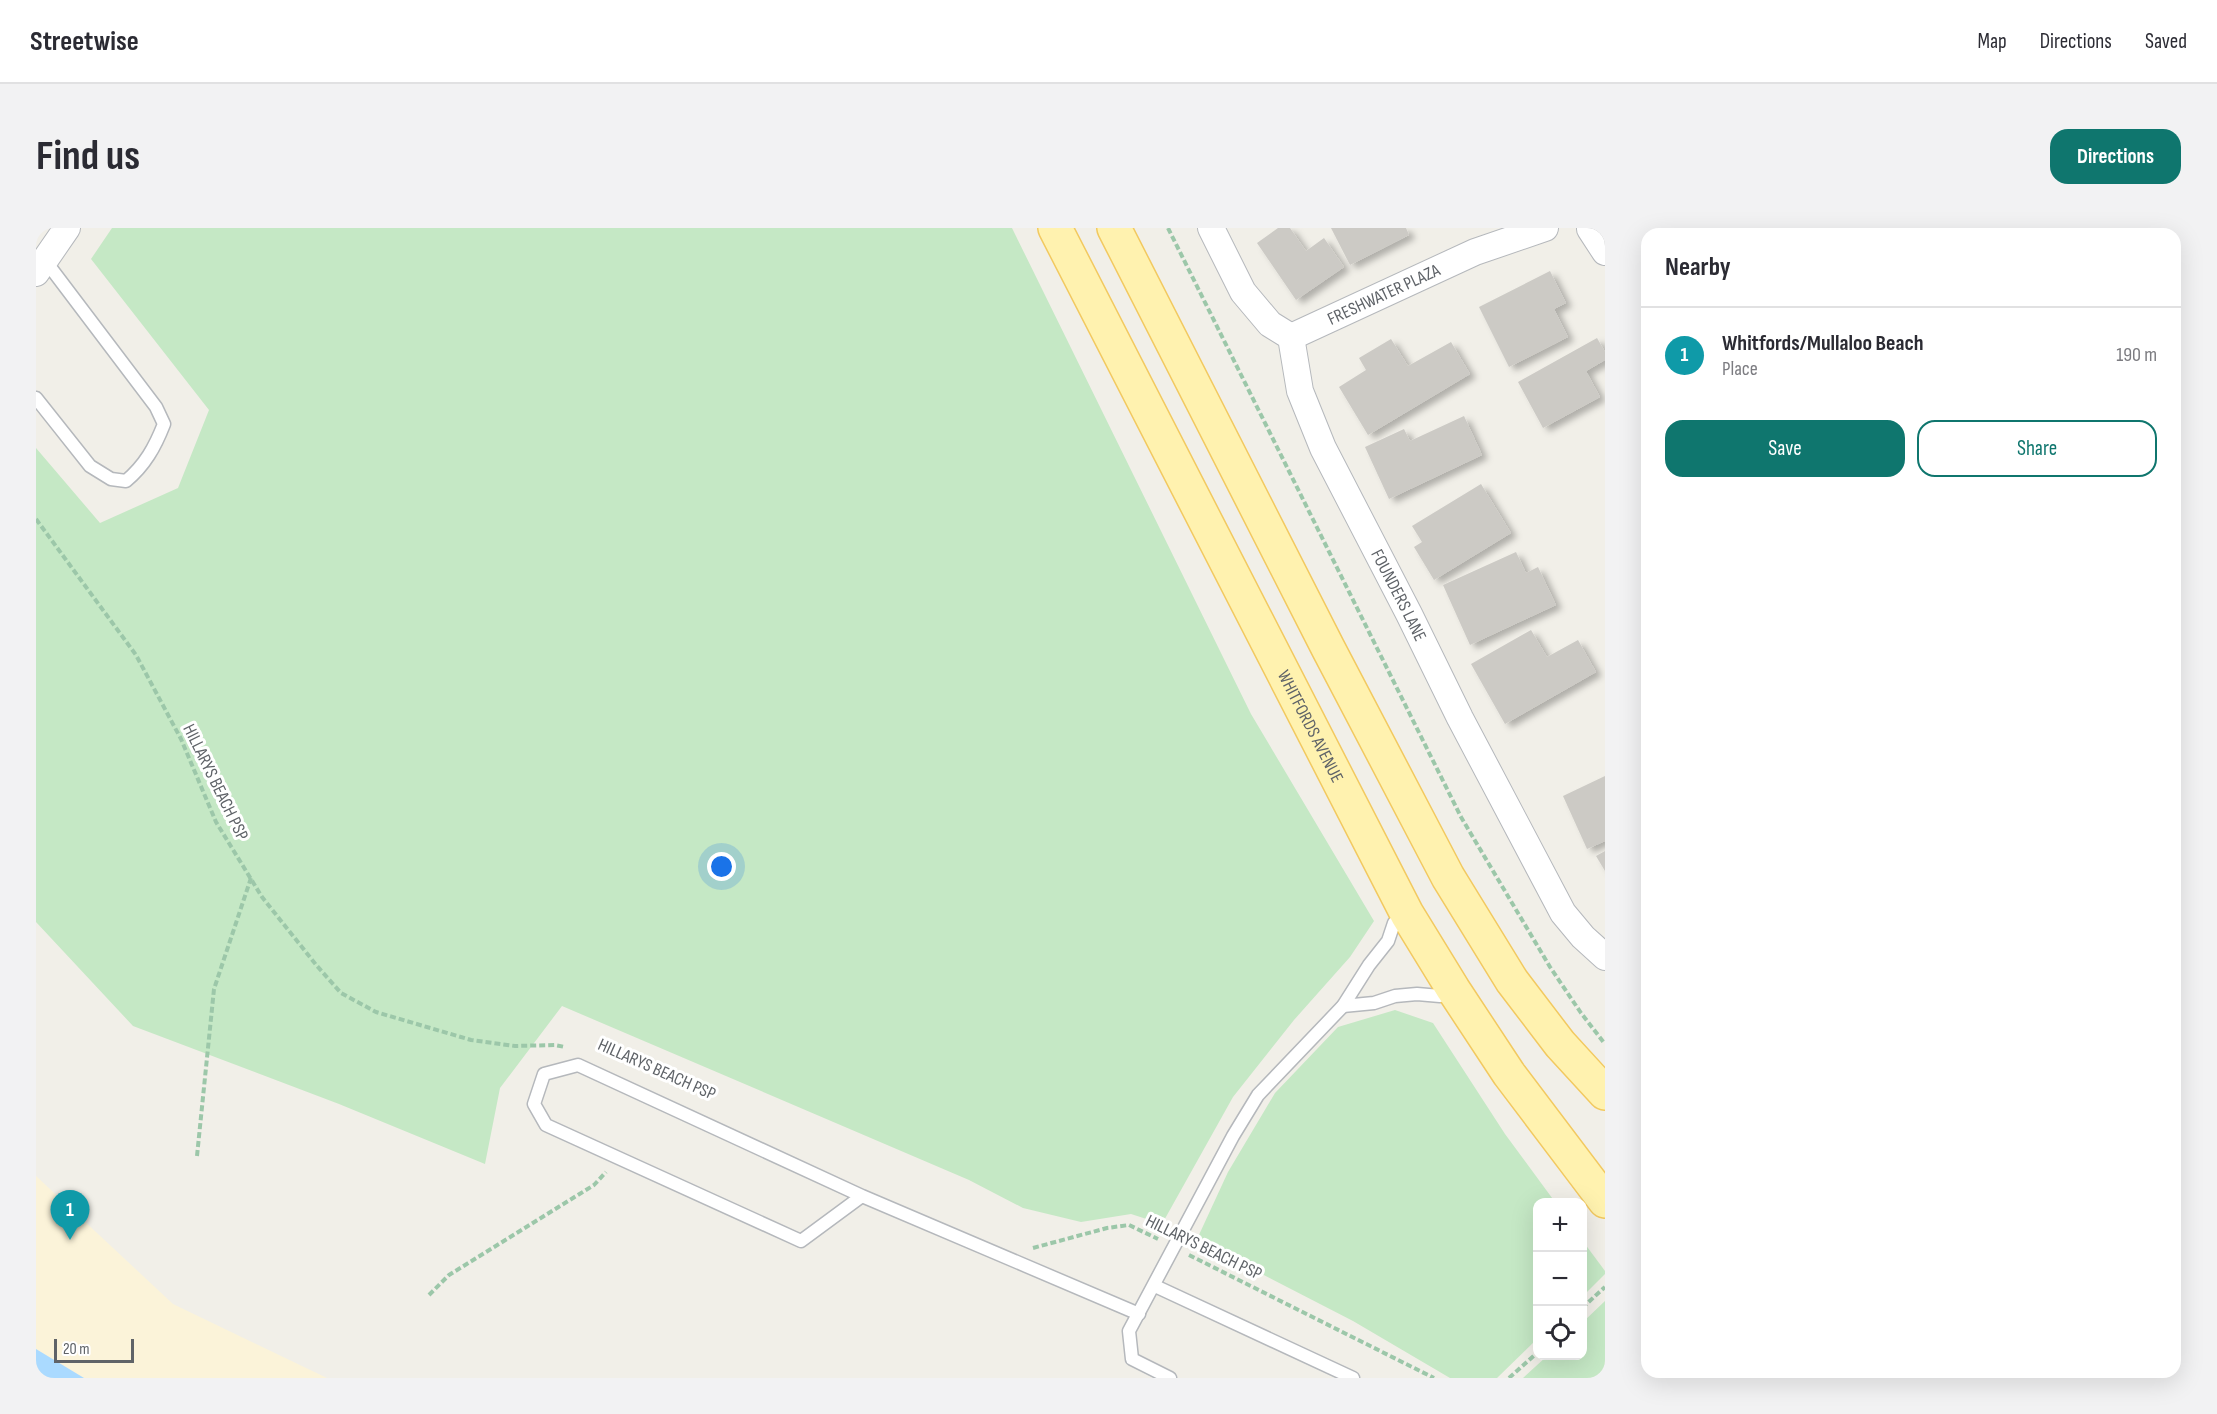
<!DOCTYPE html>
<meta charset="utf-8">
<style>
body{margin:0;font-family:"Sofia Sans Condensed",sans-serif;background:#f2f2f3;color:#2b2b33}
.controls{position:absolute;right:18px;bottom:18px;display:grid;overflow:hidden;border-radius:12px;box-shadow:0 6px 24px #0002}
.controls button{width:54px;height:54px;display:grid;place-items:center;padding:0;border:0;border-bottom:2px solid #e1e1e2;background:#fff;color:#2b2b33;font:30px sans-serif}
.scale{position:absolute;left:18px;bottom:15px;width:80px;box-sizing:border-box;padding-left:6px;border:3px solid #5f6368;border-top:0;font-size:16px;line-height:21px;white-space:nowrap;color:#5f6368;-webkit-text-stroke:4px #fff;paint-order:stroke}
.you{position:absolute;left:686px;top:639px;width:21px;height:21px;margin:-15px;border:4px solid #fff;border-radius:50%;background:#1a73e8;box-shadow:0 0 0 9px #1a73e833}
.badge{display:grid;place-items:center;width:39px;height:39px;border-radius:50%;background:#0f766e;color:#fff;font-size:20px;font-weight:700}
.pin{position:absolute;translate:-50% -50px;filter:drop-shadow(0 2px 3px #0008)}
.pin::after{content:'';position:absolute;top:32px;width:21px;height:18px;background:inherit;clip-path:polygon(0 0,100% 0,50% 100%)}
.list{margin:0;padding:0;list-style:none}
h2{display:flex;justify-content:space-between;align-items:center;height:78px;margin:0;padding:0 24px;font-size:26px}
h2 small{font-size:20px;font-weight:400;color:#7c7c81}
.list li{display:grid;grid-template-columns:39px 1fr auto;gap:18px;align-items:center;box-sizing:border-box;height:96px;padding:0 24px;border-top:2px solid #e1e1e2}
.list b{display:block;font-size:22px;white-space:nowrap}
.list p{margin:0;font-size:20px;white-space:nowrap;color:#7c7c81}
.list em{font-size:20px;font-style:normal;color:#7c7c81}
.actions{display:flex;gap:12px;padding:18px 24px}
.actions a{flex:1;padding:14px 0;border:2px solid #0f766e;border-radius:18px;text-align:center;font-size:21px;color:#0f766e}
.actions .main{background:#0f766e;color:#fff}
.icon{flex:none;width:33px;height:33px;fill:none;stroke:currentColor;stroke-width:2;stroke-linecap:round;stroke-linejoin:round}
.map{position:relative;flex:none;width:1569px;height:1150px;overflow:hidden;border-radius:18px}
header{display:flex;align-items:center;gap:36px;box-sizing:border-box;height:84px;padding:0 30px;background:#fff;border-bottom:2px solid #e1e1e2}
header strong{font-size:28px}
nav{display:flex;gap:33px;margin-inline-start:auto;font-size:21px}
.intro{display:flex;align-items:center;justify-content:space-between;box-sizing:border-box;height:144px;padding:0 36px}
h1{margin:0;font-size:42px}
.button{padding:15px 27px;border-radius:18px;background:#0f766e;color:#fff;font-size:21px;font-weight:700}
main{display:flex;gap:36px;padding:0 36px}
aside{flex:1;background:#fff;border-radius:18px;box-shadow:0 6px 24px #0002}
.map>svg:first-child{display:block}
</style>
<header>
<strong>Streetwise</strong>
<nav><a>Map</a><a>Directions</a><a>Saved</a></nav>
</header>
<div class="intro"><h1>Find us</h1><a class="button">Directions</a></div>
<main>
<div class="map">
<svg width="1569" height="1150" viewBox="0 0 1569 1150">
<defs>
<filter id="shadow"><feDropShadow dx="6" dy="4" stdDeviation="3" flood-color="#0004"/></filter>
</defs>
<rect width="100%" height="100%" fill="#f1efe8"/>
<g fill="#c5e8c5">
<polygon points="76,0 976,0 1215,486 1338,693 1314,729 1258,792 1197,869 1126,996 1095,986 1045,994 987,980 933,952 526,778 464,860 449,936 303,876 97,798 0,694 0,220 64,295 142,260 173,182 55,31"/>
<polygon points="1359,782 1397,795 1469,906 1519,974 1502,974 1501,1111 1461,1150 1414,1150 1317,1093 1193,1029 1162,1009 1192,944 1239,865 1302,799"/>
<polygon points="1546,1012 1569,1043 1569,1046 1547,1068"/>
<polygon points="1569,1073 1569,1150 1487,1150 1511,1128 1546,1128 1547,1094"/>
</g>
<polygon fill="#fbf3d9" points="0,948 137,1076 291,1150 48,1150 0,1121"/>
<polygon fill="#aadaff" points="0,1121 48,1150 0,1150"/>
<g fill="#cccac5" filter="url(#shadow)">
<polygon points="1242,0 1254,0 1270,23 1288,10 1308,39 1260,72 1221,15"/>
<polygon points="1295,0 1370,0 1373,7 1314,37"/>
<polygon points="1514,43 1530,75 1518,81 1532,109 1473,139 1443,79"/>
<polygon points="1561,110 1569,124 1569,132 1550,143 1564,169 1507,200 1482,154"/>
<polygon points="1355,111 1372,138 1415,114 1434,146 1332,207 1303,159 1330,142 1323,130"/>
<polygon points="1428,188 1446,227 1353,271 1329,219 1368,201 1374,213"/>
<polygon points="1445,256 1475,305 1398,352 1378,319 1386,314 1376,298"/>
<polygon points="1480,324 1490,345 1502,339 1520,377 1434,417 1407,357"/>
<polygon points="1495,402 1511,429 1542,412 1560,444 1469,496 1435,436"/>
<polygon points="1569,548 1569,613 1551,621 1527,568"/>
<polygon points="1569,623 1569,643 1560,628"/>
</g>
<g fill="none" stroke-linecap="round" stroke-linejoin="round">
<defs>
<g id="service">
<path d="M0,170L54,238L75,251L90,253C109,237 119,219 128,196L120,179L8,31"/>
<polyline points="1307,778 1338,775 1359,768 1381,766 1404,768 1416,762"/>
<polyline points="826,968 542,837 508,846 498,876 510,897 765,1013 826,968 1103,1086"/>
<polyline points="1119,1058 1317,1150"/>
<polyline points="1134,1150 1096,1131 1093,1103 1197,908 1222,867 1307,778 1333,737 1352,713 1358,695 1370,686"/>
</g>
<g id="minor">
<path id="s1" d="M1175,0L1207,64L1234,96L1255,109L1264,163L1287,220L1373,386L1424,490L1527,685L1547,709L1569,729"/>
<polyline points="1554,1 1569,24"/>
<polyline points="0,45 31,0"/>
<path id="s2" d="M1255,109L1439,24L1509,0"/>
</g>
<g id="primary">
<path id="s3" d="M1019,0L1371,686L1417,761L1473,846L1569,973"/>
<polyline points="1078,0 1292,420 1412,649 1476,753 1524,816 1569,865"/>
</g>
</defs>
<use href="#service" stroke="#b5b8bc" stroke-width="15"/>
<use href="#minor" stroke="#b5b8bc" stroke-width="28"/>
<use href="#primary" stroke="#f2c960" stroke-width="36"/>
<g stroke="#9cc7a9" stroke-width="4" stroke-dasharray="6 3" stroke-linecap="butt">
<polyline points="1132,0 1425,589 1514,739 1545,785 1569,816"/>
<polyline points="0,291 100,427 145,511 180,594 226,669 281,738 305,765 340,784 435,812 479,818 519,817 529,819"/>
<polyline points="161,928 178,761 215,650"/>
<polyline points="997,1020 1071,1000 1093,997 1122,1011"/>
<polyline points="1153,1027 1398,1150"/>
<polyline points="393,1067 413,1047 558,957 570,944"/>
<polyline points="1546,1080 1569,1059"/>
<polyline points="1473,1150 1502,1124"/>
</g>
<use href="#service" stroke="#fff" stroke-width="12"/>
<use href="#minor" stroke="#fff" stroke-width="26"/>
<use href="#primary" stroke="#fff2af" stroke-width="33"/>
</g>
<g text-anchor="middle" stroke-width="6" stroke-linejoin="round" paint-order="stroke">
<g font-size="18" fill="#5f6368" stroke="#fff">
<text dy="6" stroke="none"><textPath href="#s2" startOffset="102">FRESHWATER PLAZA</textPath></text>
<text dy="6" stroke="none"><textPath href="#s1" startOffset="420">FOUNDERS LANE</textPath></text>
<text dy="6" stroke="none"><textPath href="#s3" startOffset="560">WHITFORDS AVENUE</textPath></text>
<text transform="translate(180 554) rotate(64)" y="6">HILLARYS BEACH PSP</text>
<text transform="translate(621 841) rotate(24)" y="6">HILLARYS BEACH PSP</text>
<text transform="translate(1168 1019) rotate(26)" y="6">HILLARYS BEACH PSP</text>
</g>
</g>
</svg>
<div class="controls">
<button>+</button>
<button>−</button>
<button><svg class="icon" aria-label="locate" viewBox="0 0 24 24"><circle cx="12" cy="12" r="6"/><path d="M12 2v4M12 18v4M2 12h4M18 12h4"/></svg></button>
</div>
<div class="scale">20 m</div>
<div class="you"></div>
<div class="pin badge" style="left:34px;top:1012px;background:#0f9aa8">1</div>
</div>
<aside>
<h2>Nearby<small></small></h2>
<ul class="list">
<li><span class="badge" style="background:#0f9aa8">1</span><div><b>Whitfords/Mullaloo Beach</b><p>Place</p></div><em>190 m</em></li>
</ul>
<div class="actions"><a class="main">Save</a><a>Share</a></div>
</aside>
</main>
